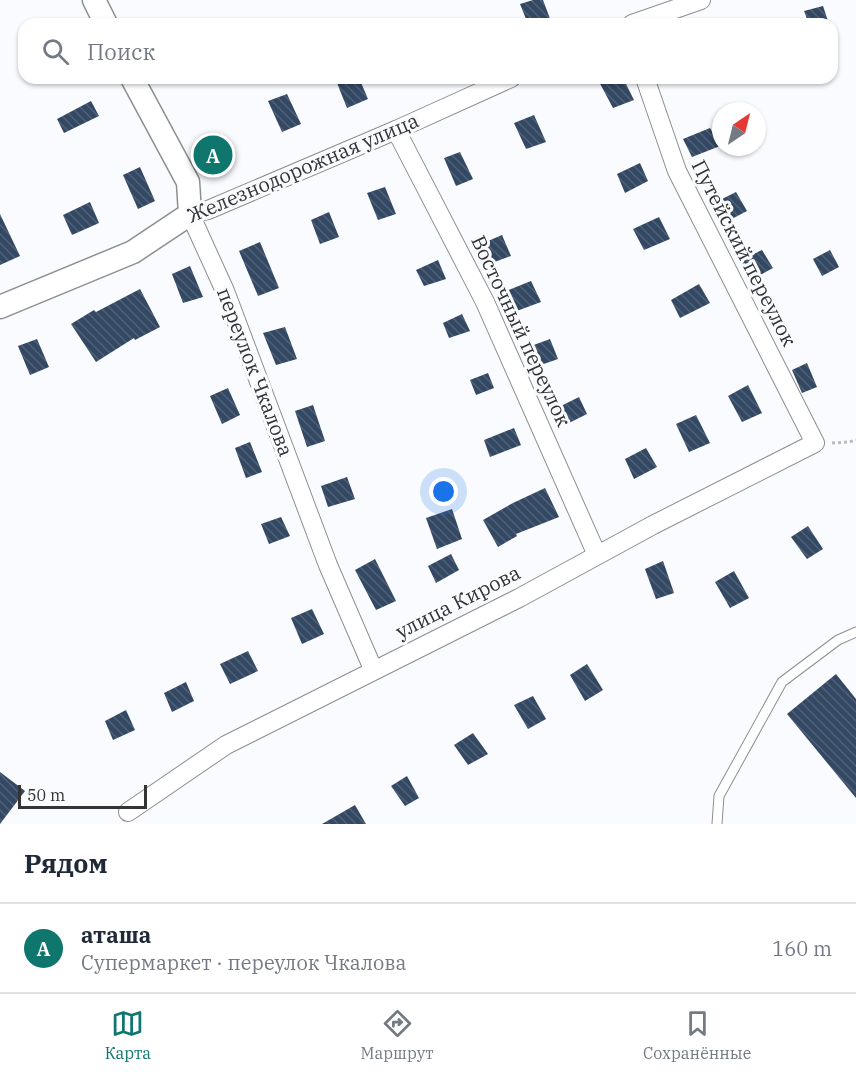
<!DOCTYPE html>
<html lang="ru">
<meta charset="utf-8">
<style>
body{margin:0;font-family:"IBM Plex Serif",serif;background:#f6f6f7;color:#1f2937}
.compass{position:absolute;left:712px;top:102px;width:54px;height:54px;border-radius:50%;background:#fff;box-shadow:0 2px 4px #0004;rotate:35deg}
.scale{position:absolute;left:18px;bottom:15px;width:129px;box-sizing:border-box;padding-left:6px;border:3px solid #333435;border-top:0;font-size:16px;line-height:21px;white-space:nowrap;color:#333435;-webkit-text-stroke:4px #f9fbfe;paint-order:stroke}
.you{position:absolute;left:444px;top:492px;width:21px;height:21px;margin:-15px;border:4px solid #fff;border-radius:50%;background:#1a73e8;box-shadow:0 0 0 9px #1a73e833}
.badge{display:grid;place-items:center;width:39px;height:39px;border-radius:50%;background:#0f766e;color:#fff;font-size:20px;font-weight:700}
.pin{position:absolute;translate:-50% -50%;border:3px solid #fff;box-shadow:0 2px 6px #0006}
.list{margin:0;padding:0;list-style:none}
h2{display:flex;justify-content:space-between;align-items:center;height:78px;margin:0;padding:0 24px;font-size:26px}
h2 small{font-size:20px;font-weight:400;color:#747a83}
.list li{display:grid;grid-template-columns:39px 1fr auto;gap:18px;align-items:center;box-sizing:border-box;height:90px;padding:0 24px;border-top:2px solid #e0e1e3}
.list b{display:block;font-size:22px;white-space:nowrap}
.list p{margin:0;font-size:20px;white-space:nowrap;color:#747a83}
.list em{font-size:20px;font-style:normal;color:#747a83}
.icon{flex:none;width:33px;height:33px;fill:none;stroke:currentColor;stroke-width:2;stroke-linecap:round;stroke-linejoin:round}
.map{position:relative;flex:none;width:856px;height:824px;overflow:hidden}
.search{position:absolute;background:#fff;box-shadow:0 2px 4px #0004;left:18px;right:18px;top:18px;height:66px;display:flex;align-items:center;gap:15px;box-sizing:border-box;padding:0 21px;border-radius:18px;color:#747a83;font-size:22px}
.sheet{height:168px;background:#fff}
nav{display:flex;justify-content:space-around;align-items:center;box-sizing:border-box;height:84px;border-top:2px solid #e0e1e3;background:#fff;font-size:16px;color:#747a83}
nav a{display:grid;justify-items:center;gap:3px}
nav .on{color:#0f766e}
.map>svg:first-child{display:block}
</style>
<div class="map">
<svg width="856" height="824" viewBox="0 0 856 824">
<defs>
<pattern id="building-back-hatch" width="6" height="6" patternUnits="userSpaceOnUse" patternTransform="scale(1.5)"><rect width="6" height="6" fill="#334863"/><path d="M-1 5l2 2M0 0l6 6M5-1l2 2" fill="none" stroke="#506076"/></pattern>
</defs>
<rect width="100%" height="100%" fill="#f9fbfe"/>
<g fill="url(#building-back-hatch)">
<polygon points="533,0 543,0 552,24 528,24 520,4"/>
<polygon points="823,6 829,24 809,24 804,11"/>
<polygon points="335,78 359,78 368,99 347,108"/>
<polygon points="597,78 623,78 634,100 613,108"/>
<polygon points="287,94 301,124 282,132 268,101"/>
<polygon points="91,101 99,116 64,133 57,119"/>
<polygon points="534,115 546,142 526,149 514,123"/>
<polygon points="710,128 720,146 692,157 683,139"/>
<polygon points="226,140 232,155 200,169 194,154"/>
<polygon points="460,152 473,179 456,186 444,158"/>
<polygon points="640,163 648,181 625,193 617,174"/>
<polygon points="140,167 155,201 138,209 123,175"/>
<polygon points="385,187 396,214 378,220 367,193"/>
<polygon points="736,192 747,211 724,223 714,203"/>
<polygon points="90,202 99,223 72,235 63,215"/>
<polygon points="329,212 339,237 320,244 311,220"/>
<polygon points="0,214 20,256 0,265"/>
<polygon points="659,217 670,239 644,250 633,229"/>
<polygon points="502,235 511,256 489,264 481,244"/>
<polygon points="260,242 279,288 258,296 239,251"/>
<polygon points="762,250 773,268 751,280 741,260"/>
<polygon points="830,250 839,267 822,276 813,259"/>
<polygon points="438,260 446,279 424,286 416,270"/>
<polygon points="190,266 203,297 183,303 172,274"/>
<polygon points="531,281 541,302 514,312 506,291"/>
<polygon points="699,284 710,303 680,318 671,300"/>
<polygon points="140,289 160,327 135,340 134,338 96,362 71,324 94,310 96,312"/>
<polygon points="462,314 470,331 449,338 443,323"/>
<polygon points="285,327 297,359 276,365 263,333"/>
<polygon points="37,339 49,367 30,375 18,346"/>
<polygon points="550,339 558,359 538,366 531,346"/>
<polygon points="807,363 817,387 802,393 792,370"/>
<polygon points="488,373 494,388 476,395 470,380"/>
<polygon points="748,385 762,413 742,422 728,396"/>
<polygon points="228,388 240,415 222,424 210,396"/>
<polygon points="579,397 587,414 567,424 559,407"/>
<polygon points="313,405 325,441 307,447 295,411"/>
<polygon points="696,415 710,443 689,452 676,424"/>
<polygon points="514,428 521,445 490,457 484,440"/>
<polygon points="250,442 262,472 246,478 235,448"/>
<polygon points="646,448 657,467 634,479 625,459"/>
<polygon points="347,477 355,499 328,507 321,486"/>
<polygon points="545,488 559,517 516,534 517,536 498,547 483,520 513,503"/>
<polygon points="452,509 462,539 437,549 426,518"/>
<polygon points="281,517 290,536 269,544 261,524"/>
<polygon points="808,526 823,549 807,559 791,537"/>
<polygon points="451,554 459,570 436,583 428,566"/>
<polygon points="375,559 396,601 376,610 355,570"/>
<polygon points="663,561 674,593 656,599 645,569"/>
<polygon points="734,571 749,598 730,608 715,582"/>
<polygon points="312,609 324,634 302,644 291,618"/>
<polygon points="248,651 258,671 230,684 220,664"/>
<polygon points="587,664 603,690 585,701 570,675"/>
<polygon points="836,674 856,699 856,798 787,714"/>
<polygon points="186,682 194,701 172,712 164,693"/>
<polygon points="533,696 546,719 528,729 514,705"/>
<polygon points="126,710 135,730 113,740 105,721"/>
<polygon points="473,733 488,754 468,765 454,745"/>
<polygon points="0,772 25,791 0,824"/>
<polygon points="407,776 419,798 405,806 391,786"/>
<polygon points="355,805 366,824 322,824"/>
</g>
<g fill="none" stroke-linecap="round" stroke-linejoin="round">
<defs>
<polyline id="service" points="717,824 719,796 782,682 838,640 856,632"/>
<g id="minor">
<polyline points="632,24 701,0"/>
<polyline points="396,130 485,302 597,555"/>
<polyline points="373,669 328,565 225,291 190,214 208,210 396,130 511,78"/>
<polyline points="128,812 226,745 519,598 653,525 815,443 677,171 645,78"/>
</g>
<g id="tertiary">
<polyline points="94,0 106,24"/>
<polyline points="0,307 133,252 190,214 188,182 132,78"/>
</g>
</defs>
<use href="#service" stroke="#8c8f91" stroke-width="11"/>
<use href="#minor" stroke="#8c8f91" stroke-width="20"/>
<use href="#tertiary" stroke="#8c8f91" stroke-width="25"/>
<polyline stroke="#babbbe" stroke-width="3" stroke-dasharray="3 3" stroke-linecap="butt" points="832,443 849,442 856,440"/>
<use href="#service" stroke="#fff" stroke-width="9"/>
<use href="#minor" stroke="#fff" stroke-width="18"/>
<use href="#tertiary" stroke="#fff" stroke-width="22"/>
</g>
<g text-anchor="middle" stroke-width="6" stroke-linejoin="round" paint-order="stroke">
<g font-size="20" fill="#333435" stroke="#f9fbfe">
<text transform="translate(303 168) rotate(-23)" y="7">Железнодорожная улица</text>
<text transform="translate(744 253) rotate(63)" y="7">Путейский переулок</text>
<text transform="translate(521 331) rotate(65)" y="7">Восточный переулок</text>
<text transform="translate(255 372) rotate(69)" y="7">переулок Чкалова</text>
<text transform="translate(458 602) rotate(-27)" y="7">улица Кирова</text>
</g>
</g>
</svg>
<svg class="compass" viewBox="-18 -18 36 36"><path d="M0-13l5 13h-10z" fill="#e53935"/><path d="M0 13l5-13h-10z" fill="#747a83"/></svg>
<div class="scale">50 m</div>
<div class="you"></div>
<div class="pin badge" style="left:213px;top:155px">A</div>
<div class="search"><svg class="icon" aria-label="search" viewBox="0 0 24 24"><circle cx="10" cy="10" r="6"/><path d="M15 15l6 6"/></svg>Поиск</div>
</div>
<section class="sheet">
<h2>Рядом<small></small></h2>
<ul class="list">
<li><span class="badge">A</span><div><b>аташа</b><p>Супермаркет · переулок Чкалова</p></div><em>160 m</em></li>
</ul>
</section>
<nav>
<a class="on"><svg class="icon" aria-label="map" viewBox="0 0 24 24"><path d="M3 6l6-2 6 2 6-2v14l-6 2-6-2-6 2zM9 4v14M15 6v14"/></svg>Карта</a>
<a><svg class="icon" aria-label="directions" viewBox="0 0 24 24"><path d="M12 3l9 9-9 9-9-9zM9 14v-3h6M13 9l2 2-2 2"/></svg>Маршрут</a>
<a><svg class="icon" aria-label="saved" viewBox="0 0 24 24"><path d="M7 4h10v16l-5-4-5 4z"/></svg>Сохранённые</a>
</nav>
